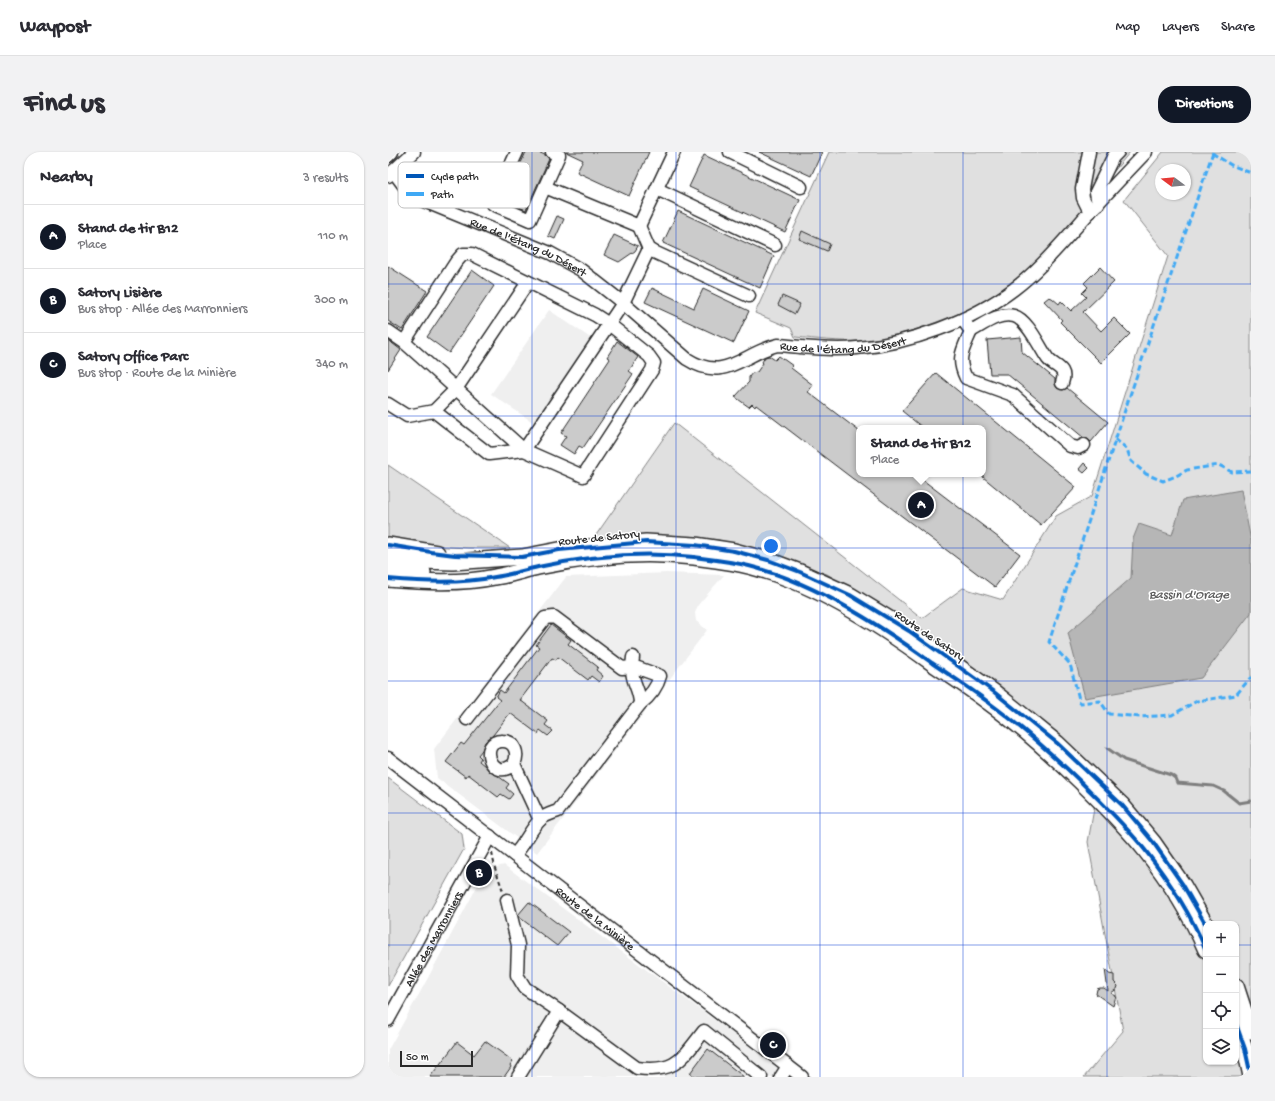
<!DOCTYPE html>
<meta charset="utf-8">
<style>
body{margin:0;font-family:"Gochi Hand",sans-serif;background:#f2f2f3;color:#2b2b33}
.controls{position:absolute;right:12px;bottom:12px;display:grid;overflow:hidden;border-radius:8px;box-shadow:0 1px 3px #0004}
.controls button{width:36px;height:36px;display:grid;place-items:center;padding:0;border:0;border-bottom:1px solid #e1e1e2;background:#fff;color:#2b2b33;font:20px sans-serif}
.compass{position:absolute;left:767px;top:12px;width:36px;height:36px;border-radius:50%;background:#fff;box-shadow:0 1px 3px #0004;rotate:286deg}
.scale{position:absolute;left:12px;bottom:10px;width:73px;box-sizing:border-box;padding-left:4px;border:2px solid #2b2b2b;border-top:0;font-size:11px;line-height:14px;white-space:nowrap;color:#2b2b2b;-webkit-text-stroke:3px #fff;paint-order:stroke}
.you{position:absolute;left:383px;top:394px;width:14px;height:14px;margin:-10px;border:3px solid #fff;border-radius:50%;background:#1a73e8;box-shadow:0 0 0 6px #1a73e833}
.badge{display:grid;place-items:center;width:26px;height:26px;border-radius:50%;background:#111827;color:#fff;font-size:13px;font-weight:700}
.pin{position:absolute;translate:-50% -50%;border:2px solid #fff;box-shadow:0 1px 4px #0006}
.popup{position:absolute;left:468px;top:273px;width:130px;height:52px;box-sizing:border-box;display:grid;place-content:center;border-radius:8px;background:#fff;filter:drop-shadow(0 1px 3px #0005);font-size:13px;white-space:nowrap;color:#7c7c81}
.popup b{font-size:15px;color:#2b2b33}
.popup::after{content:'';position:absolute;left:50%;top:100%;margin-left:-8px;border:8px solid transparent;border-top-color:#fff}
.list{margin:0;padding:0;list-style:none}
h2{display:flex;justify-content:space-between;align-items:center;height:52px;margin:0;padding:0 16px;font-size:17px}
h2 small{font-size:13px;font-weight:400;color:#7c7c81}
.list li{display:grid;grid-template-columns:26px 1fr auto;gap:12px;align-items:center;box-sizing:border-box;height:64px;padding:0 16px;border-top:1px solid #e1e1e2}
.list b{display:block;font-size:15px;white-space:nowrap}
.list p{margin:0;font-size:13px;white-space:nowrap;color:#7c7c81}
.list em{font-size:13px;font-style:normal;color:#7c7c81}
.icon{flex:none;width:22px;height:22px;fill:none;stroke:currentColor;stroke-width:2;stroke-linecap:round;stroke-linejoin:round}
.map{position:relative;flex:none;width:863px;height:925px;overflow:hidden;border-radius:16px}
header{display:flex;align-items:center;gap:24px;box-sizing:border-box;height:56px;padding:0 20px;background:#fff;border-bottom:1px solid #e1e1e2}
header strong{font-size:19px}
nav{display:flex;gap:22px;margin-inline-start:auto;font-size:14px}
.intro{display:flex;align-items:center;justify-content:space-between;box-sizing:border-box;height:96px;padding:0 24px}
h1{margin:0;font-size:28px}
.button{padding:10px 18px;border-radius:16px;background:#111827;color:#fff;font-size:14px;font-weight:700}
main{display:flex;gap:24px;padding:0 24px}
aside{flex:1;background:#fff;border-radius:16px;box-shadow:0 1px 3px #0004}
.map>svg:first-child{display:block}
</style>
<header>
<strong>Waypost</strong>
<nav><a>Map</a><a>Layers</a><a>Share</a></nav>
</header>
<div class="intro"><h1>Find us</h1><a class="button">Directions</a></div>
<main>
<aside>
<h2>Nearby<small>3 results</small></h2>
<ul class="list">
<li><span class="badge">A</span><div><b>Stand de tir B12</b><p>Place</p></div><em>110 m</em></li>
<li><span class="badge">B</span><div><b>Satory Lisière</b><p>Bus stop · Allée des Marronniers</p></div><em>300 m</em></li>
<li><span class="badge">C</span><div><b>Satory Office Parc</b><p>Bus stop · Route de la Minière</p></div><em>340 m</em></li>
</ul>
</aside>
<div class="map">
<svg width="863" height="925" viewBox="0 0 863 925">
<rect width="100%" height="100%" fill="#fff"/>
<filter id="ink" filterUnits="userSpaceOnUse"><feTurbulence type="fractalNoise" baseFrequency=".025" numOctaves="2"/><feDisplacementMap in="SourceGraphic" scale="8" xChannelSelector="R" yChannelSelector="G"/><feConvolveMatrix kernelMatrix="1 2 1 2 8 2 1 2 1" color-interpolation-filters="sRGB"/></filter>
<g filter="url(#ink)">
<g fill="#efefef">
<polygon points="161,158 204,187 146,271 103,242"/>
<polygon points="279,421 336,423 310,453 307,461 308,469 319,478 149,701 49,626 46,597 178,425"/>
<polygon points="116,713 404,925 0,925 0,898 35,835 98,718"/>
</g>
<g fill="#e0e0e0" stroke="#868686" fill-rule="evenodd">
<path d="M441,0H742C700,50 652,118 594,150C577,160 559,166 541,173C520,180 496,188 473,189C451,190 429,187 407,185L403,176L367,161Z"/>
<path d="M775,0H863V925H696L735,879L700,690L711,629L639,562L575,507L439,422L331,388L264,383L206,386L286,271L534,466L575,436L615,448L668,364L704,344L780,104L736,48ZM773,18H797V42H773ZM818,772H848V910H818Z"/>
<polygon points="0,313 122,396 81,396 38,394 0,386"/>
<polygon points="0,626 74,682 76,697 0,834"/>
</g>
<polygon fill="#b6b6b6" stroke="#7e7e7e" points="853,338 863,389 863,461 813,526 697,546 680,481 743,426 745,387 751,372 784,383 795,348"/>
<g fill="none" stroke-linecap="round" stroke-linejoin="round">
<polyline stroke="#7e7e7e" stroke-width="3" points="719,596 736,608 783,623 787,626 789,631 825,634 836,639 851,651 863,649"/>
</g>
<g fill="#cbcbcb" stroke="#2b2b2b">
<polygon points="138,0 150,0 157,3 161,7 138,58 116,48"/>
<polygon points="178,0 261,0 241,44 189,20 195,8"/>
<polygon points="371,0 434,0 423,24"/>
<polygon points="316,3 412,48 397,80 301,35"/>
<polygon points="290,59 386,104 372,136 275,91"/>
<polygon points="169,64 176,67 167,87 160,84"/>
<polygon points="414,79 442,92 439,99 411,87"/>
<polygon points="226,83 250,94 247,99 231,110 216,103"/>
<polygon points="0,114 39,139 14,178 0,169"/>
<polygon points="712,115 726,130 695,160 713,179 726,166 742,182 713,211 672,170 674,168 656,149 661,145 664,146 671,152 673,149 683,159 698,145 694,141 700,135 696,131"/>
<polygon points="84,118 106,134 61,201 39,185"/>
<polygon points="264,136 306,156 315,137 361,159 346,191 257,150"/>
<polygon points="394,144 412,152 407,162 390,153"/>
<polygon points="633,185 634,200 667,227 667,232 669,236 675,238 679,236 720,270 703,290 700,287 696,286 619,222 602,222 599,188"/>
<polygon points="0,188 13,198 0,218"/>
<polygon points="229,189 250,205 241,219 245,222 195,296 191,294 186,302 172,293 178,284 173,281 222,207 219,205"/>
<polygon points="381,204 387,208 391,204 405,214 403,216 425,233 420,240 471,279 471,322 527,322 632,402 607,435 368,253 367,255 364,252 361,255 347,245 361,230 361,225 364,221 369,220 375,211 374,210 377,205"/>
<polygon points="548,221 688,335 653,373 595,325 595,276 535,276 514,259"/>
<polygon points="696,311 701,316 696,321 691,317"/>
<polygon points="163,473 183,488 180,492 210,515 208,518 215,524 211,530 203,524 200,528 170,505 168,508 164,506 132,548 160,569 157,573 165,579 160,584 152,578 150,582 122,561 105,583 97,590 94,598 90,603 93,606 91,609 97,614 102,620 110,624 121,632 118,636 125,642 121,647 113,642 110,645 80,622 78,625 58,610 73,591 76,593 112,548 108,545 112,538 116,541 151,495 148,493"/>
<polygon points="141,750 181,780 169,794 131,765 130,763"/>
<polygon points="717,817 721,822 726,823 726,830 730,834 729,837 723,841 728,844 725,854 708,842 709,837 712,836 716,836 720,839"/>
<polygon points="97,889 125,909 122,913 123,915 116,925 42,925 69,890 86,903"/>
<polygon points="320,897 356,925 307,925 302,921"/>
</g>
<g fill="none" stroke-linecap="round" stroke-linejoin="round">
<defs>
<g id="minor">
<polyline points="129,0 105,52 142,68 171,3 164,0"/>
<polyline points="342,0 413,35"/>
<polyline points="701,0 694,37 695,46 702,60"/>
<polyline points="0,4 4,0"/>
<path id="s1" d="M5,19L17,35L31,47L162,101L193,118L235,151L299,207C338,232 354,201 390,193C416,195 443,199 469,196C521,192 584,169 626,137C650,119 670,95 690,73C712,48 735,24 758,0"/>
<polyline points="0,24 26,0"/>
<polyline points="157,35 251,74 286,0"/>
<polyline points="269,37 387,93"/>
<polyline points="710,52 708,40 725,5 730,0"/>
<polyline points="251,74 261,97 266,100 361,144"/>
<path d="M575,168L583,179C575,198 568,206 578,226L625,243L682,294L690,296L696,293"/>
<polyline points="0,179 16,190 136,298 195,324 264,218 266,211 261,204 221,172 207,163 84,102 75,102 68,110 16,190"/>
<path d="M583,179C596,172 611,160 626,164C640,168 652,196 660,207C664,212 671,214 674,219C677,224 675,227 674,231"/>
<polyline points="0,252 19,264 46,259 68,237 140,130"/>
<polyline points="46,259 101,302 136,298 235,151 261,97"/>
<path d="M79,567L157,466L166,465L234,516L244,515C243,530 252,537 252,552C261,545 269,536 272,524L250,516L244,515L245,505"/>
<path id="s2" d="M0,606L414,925"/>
<path d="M126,612C131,602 127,589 115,589C89,588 103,632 126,612L152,668"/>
<path d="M126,703C137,693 142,677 153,667C157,663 165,661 170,659L252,552"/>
<polyline points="119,748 130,793 129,823 137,836 171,859"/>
<path id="s3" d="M0,868L102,684"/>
<path d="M130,925L171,859L249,916C288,921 293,908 316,879L373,925"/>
<polyline points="393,925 400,914"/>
</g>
<g id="major">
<polyline points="0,393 49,401"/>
<polyline points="0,405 33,409 65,410 134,405 171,398 258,390 307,393 346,399 380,408 412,420 462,443 521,479 606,540 669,591 734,653 765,690 795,733 818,773"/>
<polyline points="0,417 35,420"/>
<path d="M0,427C35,430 73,432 107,425C122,423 136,418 150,415C201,404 254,399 306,405C330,408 355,411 378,419C435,436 496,476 544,511C563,524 582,536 600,550C633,574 664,602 693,630C715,652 737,673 757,698C780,727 803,763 818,798"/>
<polyline points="848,834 863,880"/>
<polyline points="848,872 857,897 863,924"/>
</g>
</defs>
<use href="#minor" stroke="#2b2b2b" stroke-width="15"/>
<use href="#major" stroke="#2b2b2b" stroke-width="18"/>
<polyline stroke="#2b2b2b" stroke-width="2" stroke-dasharray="4 3" stroke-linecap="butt" points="104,701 107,716 115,739"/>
<use href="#minor" stroke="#fff" stroke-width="12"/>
<use href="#major" stroke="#fff" stroke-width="15"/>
<g stroke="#3fa9f5" stroke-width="3" stroke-dasharray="6 3" stroke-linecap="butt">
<polyline points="825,0 739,252 661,490 682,512 692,551 712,549 721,562 752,565 784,563 809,549 848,543 863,525"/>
<polyline points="824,1 843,13 863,21"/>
<polyline points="727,287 739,297 743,309 758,322 775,329 788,324 799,318 831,313 844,320 863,319"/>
</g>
<defs>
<g id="cycleway">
<polyline points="0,393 43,400 67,403 134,405 171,398 258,390 307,393 346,399 380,408 412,420 462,443 521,479 606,540 669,591 734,653 765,690 795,733 818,773"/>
<path d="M0,427C35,430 73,432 107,425C122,423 136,418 150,415C201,404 254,399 306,405C330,408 355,411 378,419C435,436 496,476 544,511C563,524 582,536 600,550C633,574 664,602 693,630C715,652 737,673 757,698C780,727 803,763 818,798"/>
<polyline points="848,872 857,897 863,924"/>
</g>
</defs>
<use href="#cycleway" stroke="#fff" stroke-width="6"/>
<use href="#cycleway" stroke="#0057b8" stroke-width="4"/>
</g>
</g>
<path fill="none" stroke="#1d4ed8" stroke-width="1" stroke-opacity="0.55" d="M144,0V925M288,0V925M432,0V925M575,0V925M719,0V925M0,132H863M0,264H863M0,396H863M0,529H863M0,661H863M0,793H818M848,793H863"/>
<g text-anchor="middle" stroke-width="3" stroke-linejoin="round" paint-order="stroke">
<g font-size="12" fill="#2b2b2b" stroke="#fff">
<text dy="4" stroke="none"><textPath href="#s1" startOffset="158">Rue de l'Étang du Désert</textPath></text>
<text dy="4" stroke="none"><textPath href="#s1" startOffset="517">Rue de l'Étang du Désert</textPath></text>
<text transform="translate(211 385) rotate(-6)" y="4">Route de Satory</text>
<text transform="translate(542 483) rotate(34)" y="4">Route de Satory</text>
<text dy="4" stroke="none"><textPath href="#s2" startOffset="262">Route de la Minière</textPath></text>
<text dy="4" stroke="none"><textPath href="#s3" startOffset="93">Allée des Marronniers</textPath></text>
</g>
<g font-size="13" font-style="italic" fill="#5c5c5c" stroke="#fff">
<text x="801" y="446">Bassin d'Orage</text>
</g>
</g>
<rect x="10" y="10" width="132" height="46" rx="6" fill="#fff" stroke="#bfbfbf" stroke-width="1"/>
<rect x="18" y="22" width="18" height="4" fill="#0057b8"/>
<rect x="18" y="40" width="18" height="4" fill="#3fa9f5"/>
<g font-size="11" fill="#2b2b2b">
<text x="43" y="28">Cycle path</text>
<text x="43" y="46">Path</text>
</g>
</svg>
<div class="controls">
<button>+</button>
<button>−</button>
<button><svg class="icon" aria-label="locate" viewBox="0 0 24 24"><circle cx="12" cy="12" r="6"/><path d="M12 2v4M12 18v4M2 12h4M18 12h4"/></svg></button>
<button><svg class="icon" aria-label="layers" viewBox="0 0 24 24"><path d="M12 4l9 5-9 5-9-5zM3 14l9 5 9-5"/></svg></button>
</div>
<svg class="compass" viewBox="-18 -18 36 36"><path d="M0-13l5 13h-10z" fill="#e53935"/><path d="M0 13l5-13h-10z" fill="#7c7c81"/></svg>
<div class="scale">50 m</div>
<div class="you"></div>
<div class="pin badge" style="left:533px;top:353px">A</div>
<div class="popup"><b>Stand de tir B12</b>Place</div>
<div class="pin badge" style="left:91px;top:721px">B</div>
<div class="pin badge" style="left:385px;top:893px">C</div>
</div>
</main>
